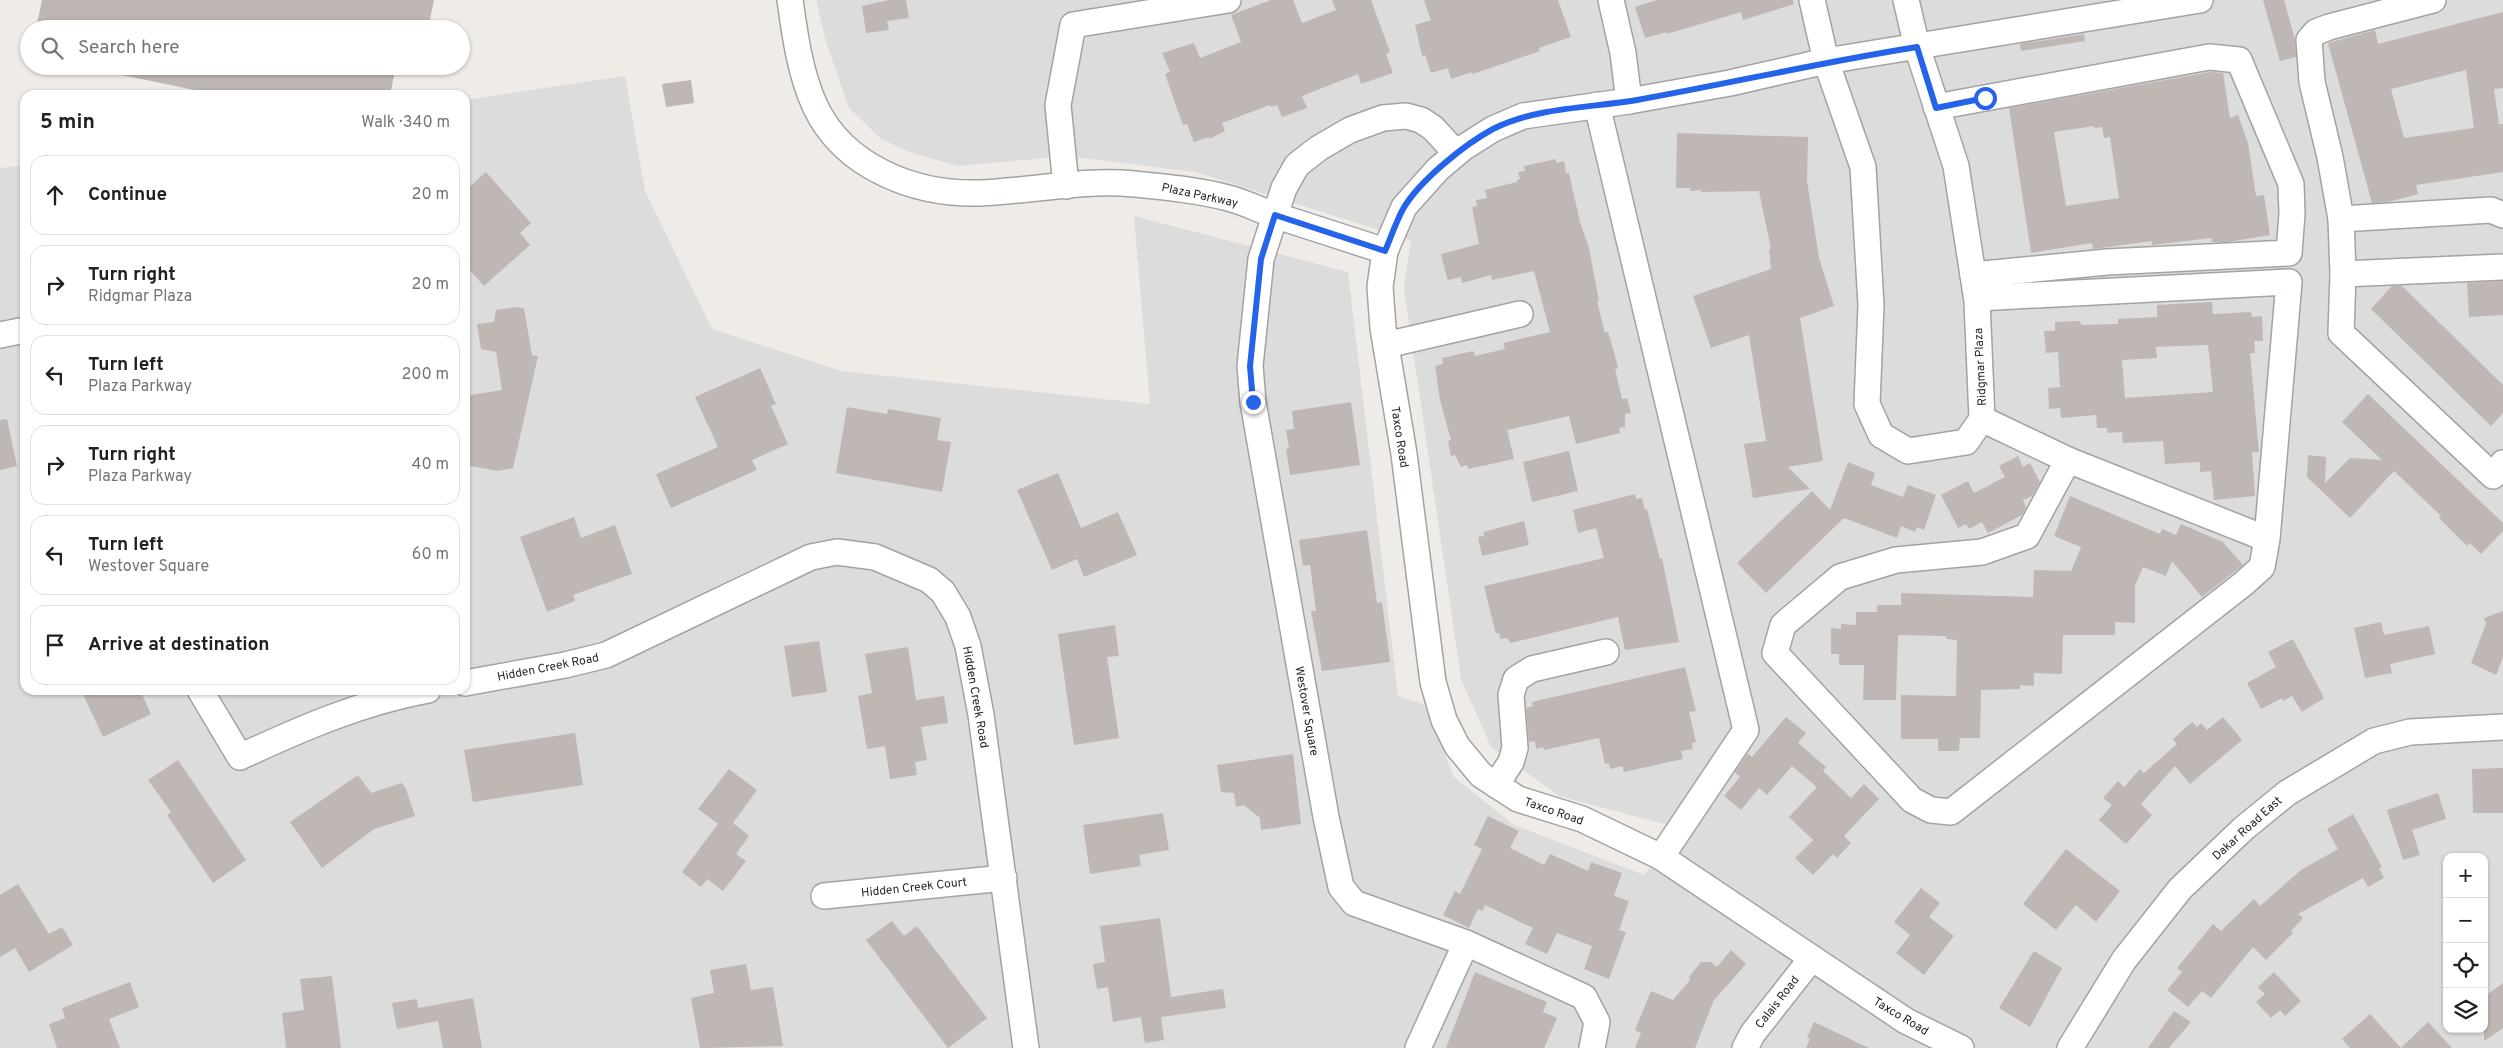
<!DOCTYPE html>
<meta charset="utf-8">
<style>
body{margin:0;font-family:Overpass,sans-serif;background:#f2f2f2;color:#202124}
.controls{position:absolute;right:15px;bottom:15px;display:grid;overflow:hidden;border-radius:10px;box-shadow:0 1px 4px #0004}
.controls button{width:45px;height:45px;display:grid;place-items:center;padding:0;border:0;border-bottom:1px solid #e0e0e0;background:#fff;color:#202124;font:25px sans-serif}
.stop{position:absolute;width:15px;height:15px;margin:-11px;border:4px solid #2563eb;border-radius:50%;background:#fff}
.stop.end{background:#2563eb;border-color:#fff;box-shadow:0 1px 5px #0008}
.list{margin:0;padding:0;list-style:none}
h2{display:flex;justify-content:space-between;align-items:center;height:65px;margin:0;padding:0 20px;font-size:21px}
h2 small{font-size:16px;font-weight:400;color:#757577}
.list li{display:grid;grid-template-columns:32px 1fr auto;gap:15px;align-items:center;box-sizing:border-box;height:80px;margin:0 10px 10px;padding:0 10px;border:1px solid #e0e0e0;border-radius:15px}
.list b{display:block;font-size:19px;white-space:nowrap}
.list p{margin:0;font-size:16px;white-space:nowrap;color:#757577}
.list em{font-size:16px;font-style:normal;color:#757577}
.icon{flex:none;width:28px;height:28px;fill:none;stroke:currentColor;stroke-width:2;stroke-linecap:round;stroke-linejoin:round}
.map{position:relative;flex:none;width:2503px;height:1048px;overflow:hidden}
.search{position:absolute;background:#fff;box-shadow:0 1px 4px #0004;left:20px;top:20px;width:450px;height:55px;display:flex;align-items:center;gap:12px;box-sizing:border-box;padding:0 18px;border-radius:28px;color:#757577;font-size:19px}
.panel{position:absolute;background:#fff;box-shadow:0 1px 4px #0004;left:20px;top:90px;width:450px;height:605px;border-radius:15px}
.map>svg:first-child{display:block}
</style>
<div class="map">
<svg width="2503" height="1048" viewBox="0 0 2503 1048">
<rect width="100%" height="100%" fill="#efebe6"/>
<path fill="#dddcdc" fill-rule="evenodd" d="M816,0H2503V1048H0V168L25,165V690H465V100L625,76L645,191L712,329L841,371L1150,404L1134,216L1348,272L1398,696L1425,705L1454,777L1514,825L1644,875L1683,829L1559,796L1491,747L1461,679L1404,288L1411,240L1195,172L1066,156L958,166L912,153L881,139L849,108L827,45ZM2447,857H2484V1029H2447Z"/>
<g fill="#bfb7b3" fill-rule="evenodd">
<polygon points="42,0 434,0 428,29 36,29"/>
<polygon points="889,0 906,0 909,18 887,21 889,30 866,33 862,6"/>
<polygon points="1271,0 1293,0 1302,23 1336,10 1332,0 1371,0 1390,52 1386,54 1393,73 1361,84 1358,74 1302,96 1307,108 1282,117 1277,105 1271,107 1270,105 1222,123 1225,131 1209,139 1209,137 1194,142 1187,124 1183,125 1177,109 1165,74 1170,72 1162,53 1194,43 1200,58 1241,42 1231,15"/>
<polygon points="1424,0 1558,0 1571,37 1539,48 1540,51 1473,74 1472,72 1451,79 1448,68 1431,73 1425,55 1422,56 1415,25 1431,20"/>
<polygon points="1657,0 1793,0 1794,4 1743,20 1741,12 1667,34 1667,32 1645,38 1635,7"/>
<polygon points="2263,0 2284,0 2295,40 2296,57 2280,61"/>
<path d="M2503,12V88L2494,89L2499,124H2503V172L2416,185L2418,194L2388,202L2372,203L2328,43L2375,30L2378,44ZM2466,70L2474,128L2404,138L2391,89Z"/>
<polygon points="2084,34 2085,41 2021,51 2020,44"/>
<polygon points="118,66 396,66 390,95 219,95 117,74"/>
<path d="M2210,72L2223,73L2230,118L2238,115L2248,143L2256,196L2264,195L2270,235L2228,242H2212L2211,238L2152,245V241L2093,249L2092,243L2031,253L2009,108ZM2094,126V128L2102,127L2104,138L2110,137L2119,198L2066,206L2054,132Z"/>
<polygon points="691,80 694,103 666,107 662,84"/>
<polygon points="1677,133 1808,137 1807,181 1819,258 1834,306 1800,318 1823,461 1788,467 1810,489 1753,498 1744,444 1766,441 1749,335 1711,348 1693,296 1771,269 1769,249 1771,249 1759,191 1701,192 1701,190 1690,191 1690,188 1676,188"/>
<polygon points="1556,159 1556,163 1564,161 1566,173 1569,173 1580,222 1589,248 1599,301 1597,301 1605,333 1608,332 1614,352 1618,368 1615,369 1622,399 1627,398 1631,413 1625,414 1625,427 1619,428 1620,433 1576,444 1569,416 1507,430 1514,459 1468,469 1467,465 1461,467 1455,455 1451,456 1448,441 1451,440 1440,400 1435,366 1443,364 1442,358 1473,351 1475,356 1505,349 1503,343 1550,332 1534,271 1492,280 1491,275 1462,283 1461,277 1448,280 1447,278 1441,254 1479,244 1472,207 1477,206 1476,200 1487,198 1485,190 1517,182 1517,180 1520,179 1518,172 1525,171 1524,166"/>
<polygon points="486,172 531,223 520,233 530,245 484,286 465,265 465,191"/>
<polygon points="2503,281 2503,315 2469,317 2467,283"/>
<polygon points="2392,286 2402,286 2503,385 2503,413 2491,426 2371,309"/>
<path d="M2212,302L2213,314L2251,312L2252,317L2262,316L2263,341H2254L2255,353H2250L2259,452H2252L2255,496L2214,500L2211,471L2200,472V462L2165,464L2163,441L2123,443L2122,432L2107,433V428H2097L2096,415L2061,418L2060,408L2049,409L2048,388L2060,387L2058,352L2046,353L2044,331H2055V322L2080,321L2081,325L2118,324V319L2157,317V305ZM2208,345L2213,392L2125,398L2122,360L2157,358L2156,347Z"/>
<polygon points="516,307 524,308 532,355 538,356 513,468 498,471 465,465 465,396 502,390 496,352 481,349 477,324 494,322 496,310"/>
<polygon points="760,368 776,404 771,406 788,444 752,460 757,470 671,508 656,474 718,447 695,397"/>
<polygon points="2368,394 2503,523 2503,531 2481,554 2470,543 2467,546 2439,518 2441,516 2394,471 2350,518 2307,477 2308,455 2326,457 2325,483 2350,458 2382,460 2342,422"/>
<polygon points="1351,402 1360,465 1290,475 1286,449 1289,448 1286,430 1294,429 1292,411"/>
<polygon points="847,407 887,414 888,409 941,418 937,440 951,442 942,492 836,473"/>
<polygon points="7,419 17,466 0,470 0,420"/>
<polygon points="1569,451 1578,491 1532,502 1523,462"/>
<polygon points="2018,456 2023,467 2030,463 2040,482 2032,496 2023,500 2026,507 2022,515 1988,533 1982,522 1969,529 1966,524 1958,528 1941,495 1968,481 1974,493 2005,477 1999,466"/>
<polygon points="1848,462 1875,473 1871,485 1903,497 1908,485 1936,495 1924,530 1917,527 1915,532 1901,526 1897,538 1844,518 1766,593 1737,563 1812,491 1830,510"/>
<polygon points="1058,473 1081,528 1118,512 1137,555 1084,577 1077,559 1052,570 1017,490"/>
<polygon points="1635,494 1636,499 1642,498 1645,510 1647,509 1660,559 1662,558 1679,642 1625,650 1618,617 1510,643 1508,638 1500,639 1499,633 1496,634 1484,586 1604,558 1596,528 1578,533 1573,510"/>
<polygon points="2070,496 2160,534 2162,529 2176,535 2181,524 2223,542 2243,565 2202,597 2172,561 2166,576 2143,567 2135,586 2135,623 2115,622 2115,635 2063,635 2062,674 2034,673 2034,686 2020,685 2020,689 1981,690 1980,738 1960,738 1959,751 1938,751 1938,739 1901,739 1901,695 1956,696 1957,640 1946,639 1946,636 1898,635 1896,700 1863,700 1864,665 1839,665 1839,654 1831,654 1831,628 1841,629 1841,624 1856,625 1856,612 1877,612 1877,605 1901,605 1901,593 2033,597 2034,570 2071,571 2081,547 2054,536"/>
<polygon points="574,517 581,538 615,525 632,574 573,595 575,601 547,612 520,537"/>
<polygon points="1524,521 1529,545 1482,556 1478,537 1484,536 1483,532"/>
<polygon points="1367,530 1377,603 1382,602 1390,662 1322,671 1311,611 1316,611 1310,565 1303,566 1299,540"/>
<polygon points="2503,611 2503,657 2496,675 2471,663 2486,624 2484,618"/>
<polygon points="2381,622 2384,635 2429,626 2435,654 2390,664 2392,673 2365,678 2354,628"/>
<polygon points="1115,625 1119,656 1107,657 1119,738 1074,745 1058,634"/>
<polygon points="2293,639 2324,698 2302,712 2292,696 2283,701 2282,698 2261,709 2247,683 2276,667 2268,652"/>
<polygon points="819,641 827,692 792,697 784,646"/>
<polygon points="908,647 916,700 944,696 948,723 921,727 927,760 915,762 917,775 890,779 885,746 867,749 858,696 872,693 865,654"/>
<polygon points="1685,667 1696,711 1689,712 1696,742 1692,743 1693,749 1681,751 1683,759 1624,772 1622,766 1610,769 1609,763 1605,764 1599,738 1544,750 1543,747 1536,749 1535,741 1529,742 1526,708 1533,706 1532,702"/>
<polygon points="81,690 140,690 151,714 103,737"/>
<polygon points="1786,717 1806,733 1798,743 1826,767 1823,771 1851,798 1864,784 1879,799 1844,836 1851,843 1837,858 1833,854 1813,875 1795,858 1813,840 1789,817 1817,787 1792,766 1767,795 1759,788 1741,810 1724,796 1740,777 1735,772 1746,756 1748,754 1752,757"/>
<polygon points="2223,717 2242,740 2190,784 2175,766 2141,804 2152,815 2126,844 2099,820 2112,805 2103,798 2118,781 2124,787 2140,769 2144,773 2177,744 2173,739 2192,722 2197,727 2201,723 2207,730"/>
<polygon points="575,733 583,785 473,802 464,750"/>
<polygon points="1293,754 1301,824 1261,830 1260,818 1244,805 1236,807 1234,793 1221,792 1217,765"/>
<polygon points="178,760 246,860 213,883 167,815 171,812 148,780"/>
<polygon points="2503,768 2503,813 2473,813 2472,769"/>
<polygon points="729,769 757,790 733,823 749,836 736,854 746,861 723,891 707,879 701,887 682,872 718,824 698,809"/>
<polygon points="358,775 371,793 402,783 406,789 415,816 374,829 322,868 290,822"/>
<polygon points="2438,793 2446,819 2412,830 2420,855 2403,860 2387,810"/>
<polygon points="1163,813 1169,850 1139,855 1141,866 1090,874 1083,825"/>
<polygon points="2353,814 2382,867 2379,868 2384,878 2368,887 2363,878 2298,914 2303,918 2291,931 2293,933 2266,960 2253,947 2211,998 2202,991 2188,1007 2167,990 2182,972 2177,968 2213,924 2221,931 2254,899 2260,906 2301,870 2338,849 2327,829"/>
<polygon points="1488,816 1519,831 1510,848 1544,865 1550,854 1588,871 1591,862 1622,873 1614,896 1629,901 1619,930 1626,932 1609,979 1584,969 1592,946 1557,933 1547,954 1525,944 1533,928 1485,905 1482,911 1478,909 1469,928 1443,915 1455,891 1460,894 1482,849 1474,845"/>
<polygon points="2066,849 2120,891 2096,922 2076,905 2056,930 2023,904"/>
<polygon points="18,884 49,934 62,927 73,945 29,972 15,948 0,957 0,895"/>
<polygon points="1921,888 1940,903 1929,917 1954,936 1924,975 1896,953 1910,935 1894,922"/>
<polygon points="1160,918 1171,997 1223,989 1226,1008 1161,1017 1164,1040 1145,1043 1141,1017 1113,1022 1108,987 1097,989 1093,964 1105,962 1100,926"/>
<polygon points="892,921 904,936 917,926 987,1018 948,1048 866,940"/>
<polygon points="1731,950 1746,964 1714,1000 1695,1048 1635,1048 1641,1033 1635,1030 1651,991 1673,1000 1690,980 1689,977 1701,962 1711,962 1717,967"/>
<polygon points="2034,951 2062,968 2030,1027 1999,1008"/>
<polygon points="746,964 751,990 773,987 783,1046 700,1048 691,998 714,993 710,970"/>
<polygon points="1475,972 1547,1002 1543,1012 1557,1018 1544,1048 1446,1048"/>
<polygon points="2274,972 2301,1001 2285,1016 2280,1010 2271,1018 2256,1002 2265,994 2258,987"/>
<polygon points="332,976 341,1048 286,1048 282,1013 304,1010 300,979"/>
<polygon points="130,982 139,1007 109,1019 120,1048 57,1048 49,1024 65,1018 62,1008"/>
<polygon points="2503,983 2503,1028 2484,1041 2484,997"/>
<polygon points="473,998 482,1048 443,1048 438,1021 397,1029 392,1003 417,999 418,1008"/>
<polygon points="2174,1011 2191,1022 2169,1048 2148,1048"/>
<polygon points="2370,1014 2401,1048 2428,1022 2452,1048 2350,1048 2342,1039"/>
<polygon points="1814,1022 1869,1048 1806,1048 1810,1039 1807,1038"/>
</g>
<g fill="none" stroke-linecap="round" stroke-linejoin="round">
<defs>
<g id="minor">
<path d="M790,0C795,36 800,73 815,106C844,168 916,195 980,193C1031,191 1083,179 1134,184C1165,187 1197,190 1228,198C1245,202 1261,211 1277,216C1313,228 1349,239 1385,251"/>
<polyline points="1611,0 1623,53 1629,101"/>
<polyline points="1812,0 1826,61 1863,167 1871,305 1867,404 1881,435 1908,451 1966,442 1982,419 1977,301 1956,166 1917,47 1906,0"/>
<polyline points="2433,0 2329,27 2316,32 2309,40 2312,82 2330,157 2341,219 2343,274 2503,267"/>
<polyline points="1597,105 1746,730 1661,857"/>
<polyline points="1936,107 2209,57 2239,60 2291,184 2292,214 2289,253 2107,262 1973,275"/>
<polyline points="1456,153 1433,128 1421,120 1406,116 1383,118 1350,130 1319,148 1297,165 1284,188 1261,259 1250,366 1253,402 1326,817 1341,887 1354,903 1466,943 1584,997 1597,1022 1592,1048"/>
<polyline points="1066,186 1058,105 1073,25 1228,0"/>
<polyline points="2341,219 2491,210 2503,215"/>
<polyline points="2343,274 2341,333 2493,476 2503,463"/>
<polyline points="1977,298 2289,282 2267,539 2262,567 2243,584 1951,812 1931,810 1912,800 1775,653 1783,625 1840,577 1896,560 1982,552 2027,536 2068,460 2267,539"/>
<polyline points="0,335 25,330"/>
<polyline points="1386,345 1520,314"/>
<polyline points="1982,419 2068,460"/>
<polyline points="465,683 565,665 606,655 811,557 837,552 875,557 929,580 943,592 958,617 968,646 981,715 1026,1048"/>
<path d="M200,690L240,757C300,729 362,702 428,690"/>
<polyline points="1496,785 1511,762 1515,748 1511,695 1516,679 1532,669 1606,652"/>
<polyline points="824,896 1004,878"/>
<polyline points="1418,1048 1466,943"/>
<polyline points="1745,1048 1753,1033 1812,958"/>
<polyline points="1961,1048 1906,1021 1661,857 1582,819 1518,799 1481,775 1457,746 1444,720 1433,682 1404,454 1383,328 1380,287 1385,251 1404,207 1438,169 1463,148 1493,129 1523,116 1629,101 1730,83 1826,61 2200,0"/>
<polyline points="2070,1048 2124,960 2180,889 2243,829 2287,793 2374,741 2410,732 2503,727"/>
</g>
</defs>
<use href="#minor" stroke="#a3a3a3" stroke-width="28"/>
<use href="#minor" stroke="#fff" stroke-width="25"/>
</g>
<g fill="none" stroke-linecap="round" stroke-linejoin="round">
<path stroke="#2563eb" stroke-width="6" d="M1253,402L1250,366L1261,259L1275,215L1385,251C1391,237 1396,222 1403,209C1419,181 1465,144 1493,129C1537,107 1589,108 1637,100C1731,83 1823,62 1917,47L1936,108L1985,98"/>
</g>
<g text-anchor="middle" stroke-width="4" stroke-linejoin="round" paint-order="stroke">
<g font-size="12" fill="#1f1f1f" stroke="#fff">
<text transform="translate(1200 195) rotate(12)" y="4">Plaza Parkway</text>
<text transform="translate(1980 367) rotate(-93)" y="4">Ridgmar Plaza</text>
<text transform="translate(1400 437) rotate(81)" y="4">Taxco Road</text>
<text transform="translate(548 667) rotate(-11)" y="4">Hidden Creek Road</text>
<text transform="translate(976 697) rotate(80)" y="4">Hidden Creek Road</text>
<text transform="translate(1307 711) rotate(80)" y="4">Westover Square</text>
<text transform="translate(1554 811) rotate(19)" y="4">Taxco Road</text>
<text transform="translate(2247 828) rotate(-42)" y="4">Dakar Road East</text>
<text transform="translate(914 887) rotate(-6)" y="4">Hidden Creek Court</text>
<text transform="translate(1777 1002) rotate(-52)" y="4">Calais Road</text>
<text transform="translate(1901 1016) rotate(31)" y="4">Taxco Road</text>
</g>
</g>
</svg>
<div class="controls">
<button>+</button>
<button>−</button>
<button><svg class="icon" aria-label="locate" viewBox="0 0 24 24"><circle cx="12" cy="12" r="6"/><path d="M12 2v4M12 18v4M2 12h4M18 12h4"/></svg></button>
<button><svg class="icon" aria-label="layers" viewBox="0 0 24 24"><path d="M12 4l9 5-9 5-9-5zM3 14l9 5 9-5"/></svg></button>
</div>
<div class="stop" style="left:1985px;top:98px"></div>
<div class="stop end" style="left:1253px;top:402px"></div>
<div class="search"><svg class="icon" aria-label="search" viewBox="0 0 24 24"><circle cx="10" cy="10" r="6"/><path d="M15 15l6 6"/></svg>Search here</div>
<section class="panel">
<h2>5 min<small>Walk · 340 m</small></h2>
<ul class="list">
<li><svg class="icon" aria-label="ahead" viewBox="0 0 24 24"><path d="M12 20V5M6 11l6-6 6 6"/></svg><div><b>Continue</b></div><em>20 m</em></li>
<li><svg class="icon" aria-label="right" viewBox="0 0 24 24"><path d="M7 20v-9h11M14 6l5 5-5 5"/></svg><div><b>Turn right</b><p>Ridgmar Plaza</p></div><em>20 m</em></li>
<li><svg class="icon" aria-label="left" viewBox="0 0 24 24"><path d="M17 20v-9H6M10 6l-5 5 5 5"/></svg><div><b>Turn left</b><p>Plaza Parkway</p></div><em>200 m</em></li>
<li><svg class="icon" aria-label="right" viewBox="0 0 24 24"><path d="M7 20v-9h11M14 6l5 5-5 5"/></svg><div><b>Turn right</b><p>Plaza Parkway</p></div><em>40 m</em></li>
<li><svg class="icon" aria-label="left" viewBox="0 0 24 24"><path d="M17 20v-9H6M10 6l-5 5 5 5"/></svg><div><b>Turn left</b><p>Westover Square</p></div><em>60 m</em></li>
<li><svg class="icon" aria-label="arrive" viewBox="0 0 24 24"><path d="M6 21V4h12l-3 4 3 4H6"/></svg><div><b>Arrive at destination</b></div></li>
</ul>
</section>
</div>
